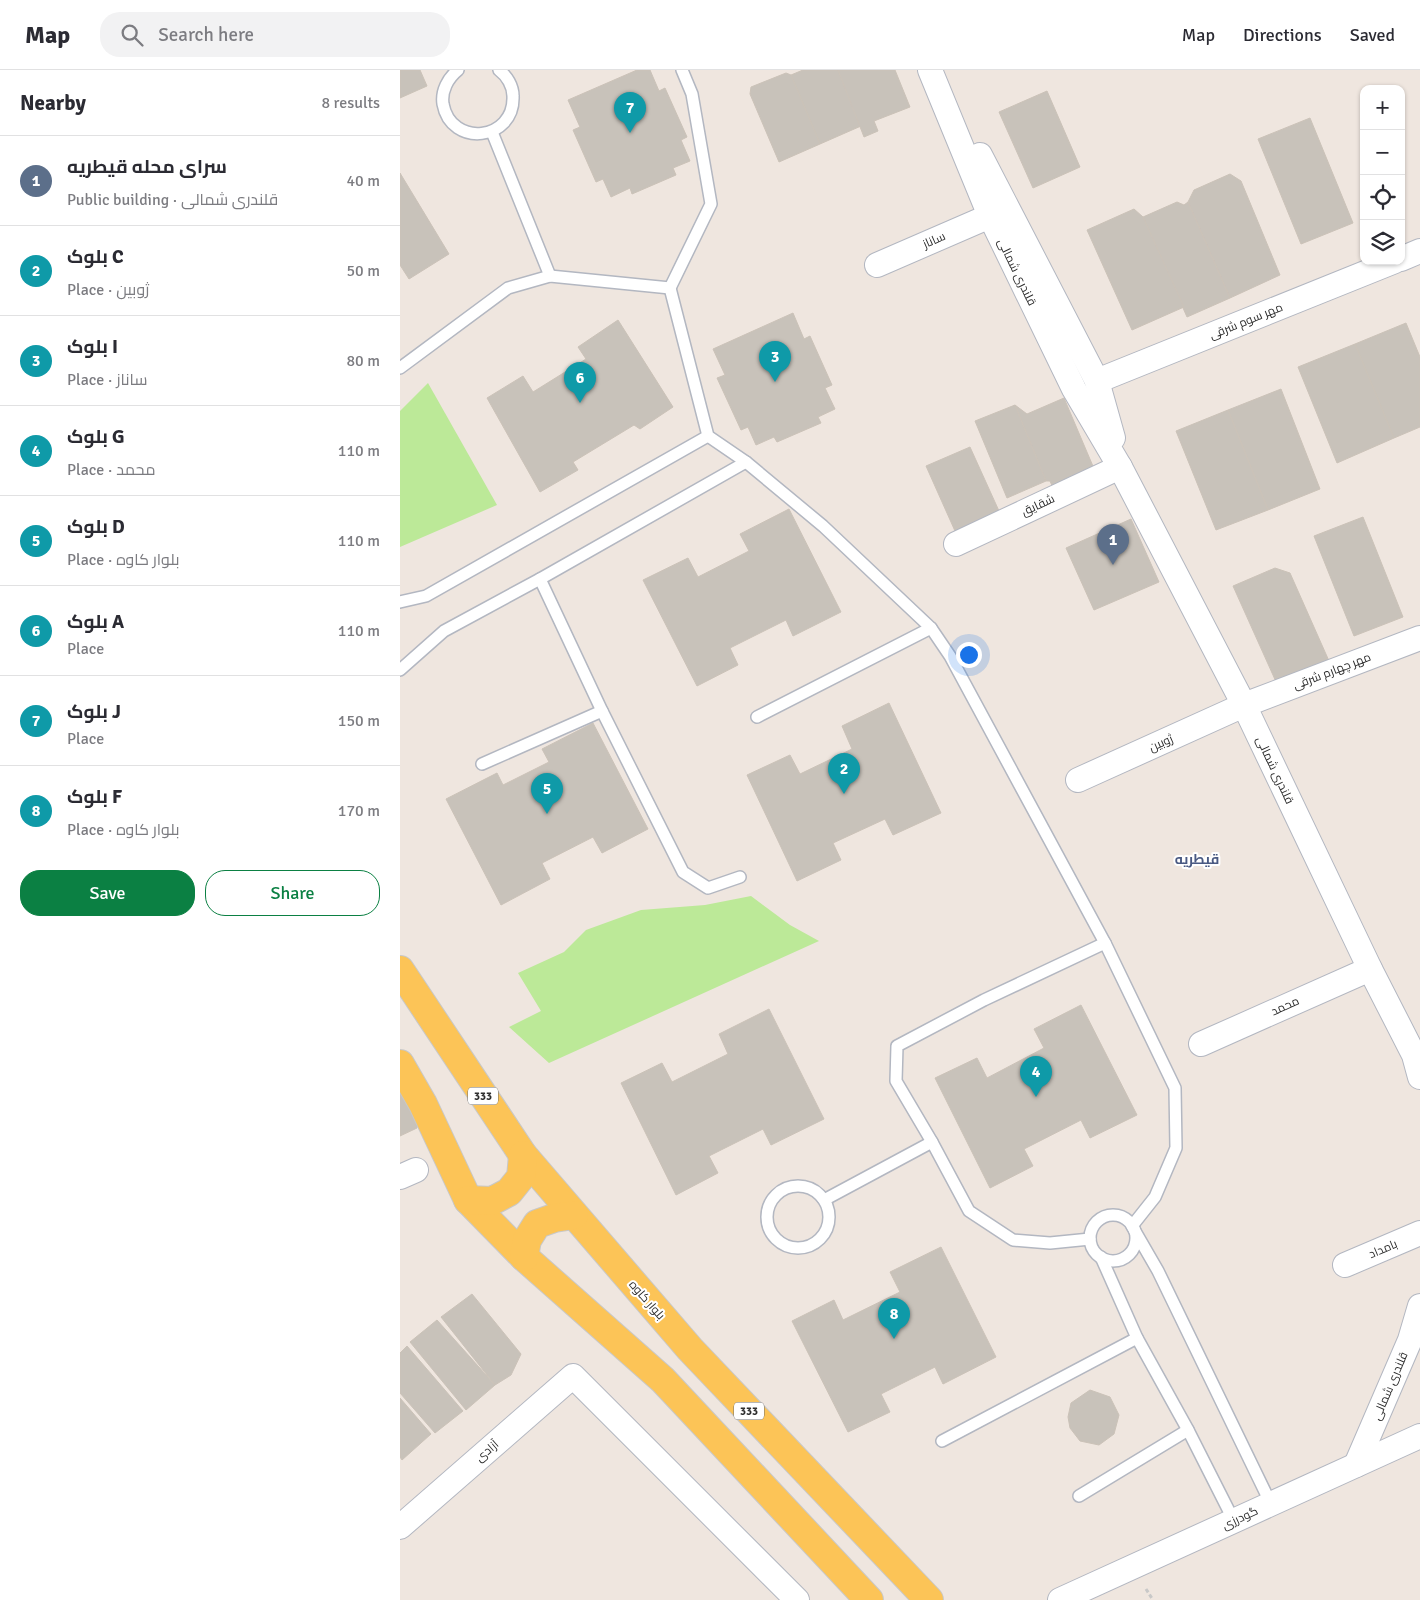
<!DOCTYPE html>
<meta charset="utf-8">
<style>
body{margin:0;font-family:Signika,Cairo,sans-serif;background:#f2f2f3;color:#2b2b33}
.controls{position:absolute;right:15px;top:15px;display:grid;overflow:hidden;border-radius:10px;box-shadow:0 1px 4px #0004}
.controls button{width:45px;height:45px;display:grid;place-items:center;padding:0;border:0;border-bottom:1px solid #e1e1e2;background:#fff;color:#2b2b33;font:25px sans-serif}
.you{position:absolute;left:568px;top:584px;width:18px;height:18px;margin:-12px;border:4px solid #fff;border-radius:50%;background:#1a73e8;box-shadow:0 0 0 8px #1a73e833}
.badge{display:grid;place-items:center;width:32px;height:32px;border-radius:50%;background:#0b8043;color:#fff;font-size:16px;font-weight:700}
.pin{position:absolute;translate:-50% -41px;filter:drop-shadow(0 1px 2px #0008)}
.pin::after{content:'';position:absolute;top:26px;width:18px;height:15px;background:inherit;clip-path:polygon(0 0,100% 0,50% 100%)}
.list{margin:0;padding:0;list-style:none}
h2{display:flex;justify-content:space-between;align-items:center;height:65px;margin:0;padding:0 20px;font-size:21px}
h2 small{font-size:16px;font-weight:400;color:#7c7c81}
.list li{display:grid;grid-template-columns:32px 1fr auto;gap:15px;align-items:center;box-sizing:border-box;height:90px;padding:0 20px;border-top:1px solid #e1e1e2}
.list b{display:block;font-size:19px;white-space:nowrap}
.list p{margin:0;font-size:16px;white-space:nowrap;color:#7c7c81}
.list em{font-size:16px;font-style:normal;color:#7c7c81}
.actions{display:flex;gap:10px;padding:15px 20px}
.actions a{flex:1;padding:11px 0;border:1px solid #0b8043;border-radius:20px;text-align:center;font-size:18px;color:#0b8043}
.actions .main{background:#0b8043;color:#fff}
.icon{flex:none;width:28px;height:28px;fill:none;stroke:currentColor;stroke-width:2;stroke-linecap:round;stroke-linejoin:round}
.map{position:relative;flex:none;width:1020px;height:1530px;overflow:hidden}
header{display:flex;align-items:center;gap:30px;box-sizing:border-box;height:70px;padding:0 25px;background:#fff;border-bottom:1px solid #e1e1e2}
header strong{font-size:24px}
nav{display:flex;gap:28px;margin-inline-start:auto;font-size:18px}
.search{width:350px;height:45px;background:#f2f2f3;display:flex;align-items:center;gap:12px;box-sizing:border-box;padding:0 18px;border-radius:20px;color:#7c7c81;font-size:19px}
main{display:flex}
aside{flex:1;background:#fff}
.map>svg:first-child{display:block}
</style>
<header>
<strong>Map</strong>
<div class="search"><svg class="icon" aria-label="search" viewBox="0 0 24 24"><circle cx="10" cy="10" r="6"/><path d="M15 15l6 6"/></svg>Search here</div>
<nav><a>Map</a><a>Directions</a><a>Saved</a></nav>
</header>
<main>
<aside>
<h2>Nearby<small>8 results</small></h2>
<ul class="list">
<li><span class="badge" style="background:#5c6f8a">1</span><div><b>سرای محله قیطریه</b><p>Public building · قلندری شمالی</p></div><em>40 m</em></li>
<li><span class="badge" style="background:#0f9aa8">2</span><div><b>بلوک C</b><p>Place · ژوبین</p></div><em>50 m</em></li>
<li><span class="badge" style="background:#0f9aa8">3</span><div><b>بلوک I</b><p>Place · ساناز</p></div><em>80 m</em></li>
<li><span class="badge" style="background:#0f9aa8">4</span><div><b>بلوک G</b><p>Place · محمد</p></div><em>110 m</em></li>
<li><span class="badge" style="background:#0f9aa8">5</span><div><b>بلوک D</b><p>Place · بلوار کاوه</p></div><em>110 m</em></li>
<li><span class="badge" style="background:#0f9aa8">6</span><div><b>بلوک A</b><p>Place</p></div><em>110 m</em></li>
<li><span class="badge" style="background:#0f9aa8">7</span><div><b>بلوک J</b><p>Place</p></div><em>150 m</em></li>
<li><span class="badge" style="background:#0f9aa8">8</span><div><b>بلوک F</b><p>Place · بلوار کاوه</p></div><em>170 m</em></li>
</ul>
<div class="actions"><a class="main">Save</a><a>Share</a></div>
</aside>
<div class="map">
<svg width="1020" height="1530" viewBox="0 0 1020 1530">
<rect width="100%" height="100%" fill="#efe6df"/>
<g fill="#bce998">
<polygon points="28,313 97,435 0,477 0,341"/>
<polygon points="351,826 390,855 419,871 149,993 109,957 141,941 118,903 164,882 186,860 241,840 305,835"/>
</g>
<g fill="#c8c2ba" stroke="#cbc2b8">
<polygon points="0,0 20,0 27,16 0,28"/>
<polygon points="237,0 250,0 259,21 265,18 287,67 281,70 290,91 273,98 276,105 232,124 230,118 211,127 203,109 196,112 173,60 180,57 168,30"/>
<polygon points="403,0 438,0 461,56 420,74 391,5"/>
<polygon points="438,0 495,0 510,37 474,51 478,61 464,67"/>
<polygon points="386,3 391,5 420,74 379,92 350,24 351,17"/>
<polygon points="647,21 680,97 633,118 599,42"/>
<polygon points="910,48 953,153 901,174 858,69"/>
<polygon points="0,103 49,184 9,209 0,195"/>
<polygon points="830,104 841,111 880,205 830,228 788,132 794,120"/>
<polygon points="777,132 784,135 788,132 830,228 787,247 743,147"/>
<polygon points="734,139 743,147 784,237 732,260 687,160"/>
<polygon points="393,243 404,269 410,266 432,315 425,318 435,339 418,347 421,353 377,372 374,367 356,375 348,357 341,360 317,308 325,305 313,279"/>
<polygon points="218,250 273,337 240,359 234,355 173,392 178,400 140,422 87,328 123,306 133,322 186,289 178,277"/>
<polygon points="1006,253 1020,287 1020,357 994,368 955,274"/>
<polygon points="955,274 994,368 937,393 898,297"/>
<polygon points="881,319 920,419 868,440 828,340"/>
<polygon points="664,328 695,401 653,418 650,411 646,411 615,335 627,344"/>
<polygon points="615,335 646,411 607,428 575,351"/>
<polygon points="828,340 868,440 816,460 776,361"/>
<polygon points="570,377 599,441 555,461 526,396"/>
<polygon points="389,439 441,542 393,566 386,550 330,578 338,595 297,616 243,510 288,488 298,507 349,481 340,464"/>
<polygon points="963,447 1003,547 954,566 914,466"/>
<polygon points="731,449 759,512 694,540 666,478"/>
<polygon points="875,498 890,503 929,591 877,614 833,516"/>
<polygon points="489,633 541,743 493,765 485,749 433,773 441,790 397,811 347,705 390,685 400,704 452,679 442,656"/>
<polygon points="193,653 248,759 202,783 193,767 142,793 150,809 101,835 46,729 97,703 103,715 149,692 142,679"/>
<polygon points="681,935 737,1045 690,1068 681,1050 624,1079 633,1096 590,1118 535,1008 577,988 587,1008 644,978 634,959"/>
<polygon points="369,939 424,1049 371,1075 363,1059 309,1086 318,1103 276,1125 221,1013 262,993 272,1012 328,984 319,964"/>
<polygon points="0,1004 17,1051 17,1058 0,1066"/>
<polygon points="541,1177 596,1287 543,1314 535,1297 481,1324 490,1342 448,1362 392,1251 434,1230 443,1250 500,1222 490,1202"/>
<polygon points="72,1224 121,1284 111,1305 95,1315 41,1247"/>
<polygon points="37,1250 95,1315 66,1340 10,1272"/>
<polygon points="7,1276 63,1341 35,1363 0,1323 0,1283"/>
<polygon points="690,1320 710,1327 719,1345 714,1364 699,1375 680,1371 670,1358 668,1347 671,1333"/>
<polygon points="0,1328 31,1364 2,1390 0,1387"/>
</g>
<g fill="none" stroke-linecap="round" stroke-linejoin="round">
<defs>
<g id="lane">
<path d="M58,0C48,8 41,21 43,34C51,78 115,71 113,26C113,16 107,6 99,0"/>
<polyline points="92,62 150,206"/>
<polyline points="270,218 308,366 346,392 423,456 531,558 550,586 705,873 775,1018 776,1078 755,1127 732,1156 758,1201 871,1434"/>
<polyline points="270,218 311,134 292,24 282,0"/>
<polyline points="0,298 108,218 150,206 270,218"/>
<polyline points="140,509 202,641 283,802 308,818 340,807"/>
<polyline points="0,532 26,526 308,366"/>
<polyline points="0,600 44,561 140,509 346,392"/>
<polyline points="357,647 531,558"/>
<polyline points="82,694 202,641"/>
<circle cx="398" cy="1147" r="31"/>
<polyline points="424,1130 532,1072"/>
<circle cx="713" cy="1168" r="23"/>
<polyline points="690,1169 650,1173 613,1170 569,1141 532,1072 496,1011 497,976 584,930 705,873"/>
<polyline points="701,1187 737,1268 788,1360 834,1451"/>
<polyline points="542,1371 737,1268"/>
<polyline points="679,1426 788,1360"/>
</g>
<g id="street">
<polyline points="530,0 590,146 674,319 720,397 844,635 970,899 1014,985 1020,1007"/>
<polyline points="580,85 697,311 713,368"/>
<polyline points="1001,189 1020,181"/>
<polyline points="477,195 590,146"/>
<polyline points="697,311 995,191"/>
<polyline points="556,474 720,397"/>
<polyline points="678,710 844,635 1020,568"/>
<polyline points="801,974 970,899"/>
<polyline points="0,1107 16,1100"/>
<polyline points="945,1195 1020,1163"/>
<polyline points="956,1395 1010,1270 1020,1236"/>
<polyline points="0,1457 173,1306 397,1530"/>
<polyline points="660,1530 1020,1366"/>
</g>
<g id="primary">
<polyline points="0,900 123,1085 290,1279 529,1530"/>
<polyline points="0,994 23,1034 68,1130 124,1187 263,1310 469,1530"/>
<polyline points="68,1130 92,1131 109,1122 121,1107 123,1085"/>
<polyline points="124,1187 127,1170 137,1154 154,1148 174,1145"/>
</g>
</defs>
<use href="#lane" stroke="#b3b7c1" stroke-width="14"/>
<use href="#street" stroke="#b3b7c1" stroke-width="26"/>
<use href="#primary" stroke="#c8c8c8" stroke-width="30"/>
<polyline stroke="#c8c8c8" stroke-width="3" stroke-dasharray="4 2.5" stroke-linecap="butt" points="746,1519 753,1530"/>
<use href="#lane" stroke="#fff" stroke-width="11"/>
<use href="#street" stroke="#fff" stroke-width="24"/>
<use href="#primary" stroke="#fcc457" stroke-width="28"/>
</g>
<g text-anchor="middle" stroke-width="4" stroke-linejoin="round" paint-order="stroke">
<g fill="#fff" stroke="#6c6c6c" stroke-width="1">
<rect x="68" y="1017.5" width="30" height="17" rx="4"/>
<rect x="334" y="1332.5" width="30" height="17" rx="4"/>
</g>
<g font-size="11" font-weight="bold" fill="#2d2d2d">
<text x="83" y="1030">333</text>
<text x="349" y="1345">333</text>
</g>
<g font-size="12" fill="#2d2d2d" stroke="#fff">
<text transform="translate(534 170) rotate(-24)" y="4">ساناز</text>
<text transform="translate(617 202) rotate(64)" y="4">قلندری شمالی</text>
<text transform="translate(846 251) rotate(-22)" y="4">مهر سوم شرقی</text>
<text transform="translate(638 435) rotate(-25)" y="4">شقایق</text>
<text transform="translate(932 601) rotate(-21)" y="4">مهر چهارم شرقی</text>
<text transform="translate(761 673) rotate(-24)" y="4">ژوبین</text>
<text transform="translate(875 700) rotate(65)" y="4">قلندری شمالی</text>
<text transform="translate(885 936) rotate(-24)" y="4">محمد</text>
<text transform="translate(983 1179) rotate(-23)" y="4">بامداد</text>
<text transform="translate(247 1230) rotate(49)" y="4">بلوار کاوه</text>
<text transform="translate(990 1316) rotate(-67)" y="4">قلندری شمالی</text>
<text transform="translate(87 1381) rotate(-41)" y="4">آزادی</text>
<text transform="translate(840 1448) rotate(-25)" y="4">گودرزی</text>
</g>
<g font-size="14" font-weight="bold" fill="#495982" stroke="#fff">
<text x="797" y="794">قیطریه</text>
</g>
</g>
</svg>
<div class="controls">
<button>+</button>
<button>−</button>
<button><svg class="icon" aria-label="locate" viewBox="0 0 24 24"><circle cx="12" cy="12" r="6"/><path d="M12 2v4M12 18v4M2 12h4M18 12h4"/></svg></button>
<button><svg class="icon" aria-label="layers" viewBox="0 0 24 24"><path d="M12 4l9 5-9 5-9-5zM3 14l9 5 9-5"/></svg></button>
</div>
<div class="you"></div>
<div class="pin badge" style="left:713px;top:495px;background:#5c6f8a">1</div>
<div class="pin badge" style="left:444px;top:724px;background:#0f9aa8">2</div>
<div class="pin badge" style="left:375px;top:312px;background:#0f9aa8">3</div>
<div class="pin badge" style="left:636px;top:1027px;background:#0f9aa8">4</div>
<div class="pin badge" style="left:147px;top:744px;background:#0f9aa8">5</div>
<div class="pin badge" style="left:180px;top:333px;background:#0f9aa8">6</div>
<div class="pin badge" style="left:230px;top:63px;background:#0f9aa8">7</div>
<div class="pin badge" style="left:494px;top:1269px;background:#0f9aa8">8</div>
</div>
</main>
